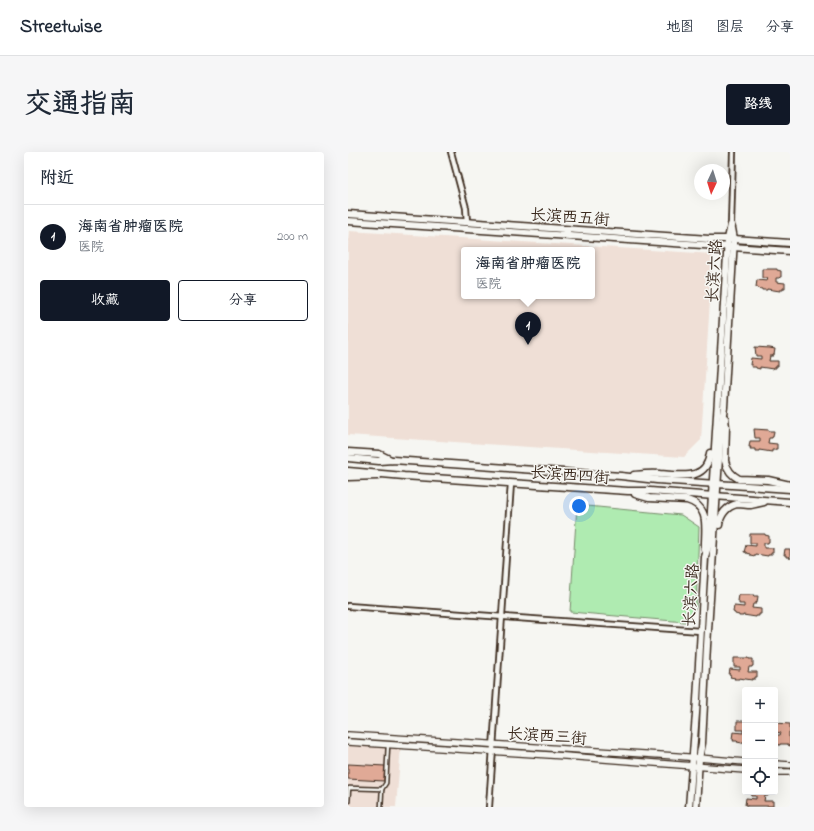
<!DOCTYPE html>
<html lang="zh">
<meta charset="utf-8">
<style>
body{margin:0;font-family:"Indie Flower","LXGW WenKai TC",sans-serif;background:#f6f6f7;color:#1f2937}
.controls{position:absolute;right:12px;bottom:12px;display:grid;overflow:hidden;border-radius:4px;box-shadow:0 4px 16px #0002}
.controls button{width:36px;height:36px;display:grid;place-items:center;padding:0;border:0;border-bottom:1px solid #e0e1e3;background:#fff;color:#1f2937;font:20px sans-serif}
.compass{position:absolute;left:346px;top:12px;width:36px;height:36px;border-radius:50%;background:#fff;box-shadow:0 4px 16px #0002;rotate:184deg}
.you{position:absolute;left:231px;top:354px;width:14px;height:14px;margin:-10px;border:3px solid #fff;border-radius:50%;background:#1a73e8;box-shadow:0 0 0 6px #1a73e833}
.badge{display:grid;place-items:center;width:26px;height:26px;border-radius:50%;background:#111827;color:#fff;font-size:13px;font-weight:700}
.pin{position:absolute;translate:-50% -33px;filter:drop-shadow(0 1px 2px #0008)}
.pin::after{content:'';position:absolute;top:21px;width:14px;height:12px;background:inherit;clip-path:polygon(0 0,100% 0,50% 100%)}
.popup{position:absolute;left:113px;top:95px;width:134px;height:52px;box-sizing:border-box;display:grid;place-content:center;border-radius:4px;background:#fff;filter:drop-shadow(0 1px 3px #0005);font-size:13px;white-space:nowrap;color:#747a83}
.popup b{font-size:15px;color:#1f2937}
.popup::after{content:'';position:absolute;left:50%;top:100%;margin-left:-8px;border:8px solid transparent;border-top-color:#fff}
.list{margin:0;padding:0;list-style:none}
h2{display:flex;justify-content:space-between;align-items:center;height:52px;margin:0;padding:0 16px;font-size:17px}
h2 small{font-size:13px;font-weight:400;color:#747a83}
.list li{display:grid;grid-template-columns:26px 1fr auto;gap:12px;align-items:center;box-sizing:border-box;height:64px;padding:0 16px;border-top:1px solid #e0e1e3}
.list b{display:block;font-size:15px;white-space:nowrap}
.list p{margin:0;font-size:13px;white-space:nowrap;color:#747a83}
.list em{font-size:13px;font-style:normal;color:#747a83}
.actions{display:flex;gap:8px;padding:12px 16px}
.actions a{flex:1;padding:9px 0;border:1px solid #111827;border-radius:4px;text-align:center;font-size:14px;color:#111827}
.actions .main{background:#111827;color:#fff}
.icon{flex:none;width:22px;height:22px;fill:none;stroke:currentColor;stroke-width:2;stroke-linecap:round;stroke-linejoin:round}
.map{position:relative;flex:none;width:442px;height:655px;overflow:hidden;border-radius:4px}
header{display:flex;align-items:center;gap:24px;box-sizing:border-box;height:56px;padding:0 20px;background:#fff;border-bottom:1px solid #e0e1e3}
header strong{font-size:19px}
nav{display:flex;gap:22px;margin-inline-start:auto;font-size:14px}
.intro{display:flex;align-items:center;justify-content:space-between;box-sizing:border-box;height:96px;padding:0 24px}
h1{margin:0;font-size:28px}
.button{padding:10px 18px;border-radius:4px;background:#111827;color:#fff;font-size:14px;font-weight:700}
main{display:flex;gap:24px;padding:0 24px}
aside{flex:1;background:#fff;border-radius:4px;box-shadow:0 4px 16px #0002}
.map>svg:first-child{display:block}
</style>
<header>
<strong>Streetwise</strong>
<nav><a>地图</a><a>图层</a><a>分享</a></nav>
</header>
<div class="intro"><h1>交通指南</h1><a class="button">路线</a></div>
<main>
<aside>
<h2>附近<small></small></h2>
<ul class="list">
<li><span class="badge">1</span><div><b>海南省肿瘤医院</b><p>医院</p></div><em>200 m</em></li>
</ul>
<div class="actions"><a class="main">收藏</a><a>分享</a></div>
</aside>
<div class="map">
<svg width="442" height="655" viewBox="0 0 442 655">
<rect width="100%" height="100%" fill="#f6f6f2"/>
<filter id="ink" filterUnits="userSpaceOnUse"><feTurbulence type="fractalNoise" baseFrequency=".025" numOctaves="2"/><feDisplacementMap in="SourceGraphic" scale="8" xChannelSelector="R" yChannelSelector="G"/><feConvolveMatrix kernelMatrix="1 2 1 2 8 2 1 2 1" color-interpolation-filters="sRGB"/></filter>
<g filter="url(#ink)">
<g fill="#efdfd6" fill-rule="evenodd">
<path d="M1,79L365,102L353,288L336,305L0,283V94ZM116,98H244V144H116Z"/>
<polygon points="0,593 53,594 48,655 0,655"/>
</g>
<polygon fill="#afebb1" stroke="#758a68" points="229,353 333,363 351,375 348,455 337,470 222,460"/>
<g fill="#e0a996" stroke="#3b2a1e">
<polygon points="414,117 429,117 429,118 433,119 433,125 432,125 431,126 428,126 428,130 437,131 437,136 435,136 435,138 432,138 432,139 419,137 419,138 414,138 414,137 410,136 410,135 408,135 409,128 419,129 420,126 414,126"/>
<polygon points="407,195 422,196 427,197 426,203 425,203 425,204 422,204 421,209 430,209 430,214 428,214 428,216 425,216 425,217 412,215 412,217 408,216 408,215 403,215 404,213 402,213 403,206 413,207 413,204 408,204"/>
<polygon points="406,277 421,278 421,279 426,279 425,285 424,285 424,286 421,286 420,291 429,292 429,297 427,297 427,298 424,298 424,300 411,298 411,299 407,299 407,297 402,297 403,295 401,295 402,289 412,289 412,286 407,286"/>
<polygon points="402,382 417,382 417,383 421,384 421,390 420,390 420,391 416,391 416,396 425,396 425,401 423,401 423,403 420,403 420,404 407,402 407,404 402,403 402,402 398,401 398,400 396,400 398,393 408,394 408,391 402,391"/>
<polygon points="437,397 442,397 442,407 442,405 438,405 438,403 436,403"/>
<polygon points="391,443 406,443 405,444 410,444 409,451 408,450 408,452 405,452 404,456 413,457 413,462 411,462 411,464 408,464 408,465 395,463 395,464 391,464 391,463 387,462 387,461 385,460 386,454 396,455 396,452 391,452 391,449 390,449"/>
<polygon points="386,506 401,506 401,507 405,507 405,514 404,514 404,515 401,515 400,520 409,520 409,525 407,525 407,527 404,527 404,528 391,526 391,527 386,527 387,526 382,525 383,524 381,523 382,517 392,518 392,515 386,515"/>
<polygon points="389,569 397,569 397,590 394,590 394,591 389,590 390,589 385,589 386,587 384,587 385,580 395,581 395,578 389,578"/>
<polygon points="427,571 442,572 442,580 441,580 441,585 442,585 442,594 440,593 440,592 432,592 432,593 427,593 427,583 432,583 433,581 427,580"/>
<polygon points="0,612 37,614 36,629 0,627"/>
<polygon points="402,640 421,640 420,644 417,644 416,649 425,649 425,654 399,654 399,653 397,653 398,646 408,647 408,644 403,644"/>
</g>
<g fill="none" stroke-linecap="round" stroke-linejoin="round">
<defs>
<g id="service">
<polyline points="0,650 1,636 34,637"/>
<polyline points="33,655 34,637 38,631 40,593"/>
</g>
<g id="minor">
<polyline points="103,0 118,56 119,70"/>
<polyline points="383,73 385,0"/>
<polyline points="0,454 353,479"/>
<polyline points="141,655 163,331"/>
</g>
<g id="tertiary">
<polyline points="0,583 328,604 397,610"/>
<polyline points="0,590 217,604 397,618"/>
<polyline points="427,612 442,613"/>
<polyline points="427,620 442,620"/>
</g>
<g id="secondary">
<polyline points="0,62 361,87 386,87 442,91"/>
<polyline points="0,69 442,99"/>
<path d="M377,266L378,275L377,309C379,317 383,323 391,327L420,328L442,333"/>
<polyline points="0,300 31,302 43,308"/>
<polyline points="0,306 31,309 45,308 273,324 309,328 442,337"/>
<polyline points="0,319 56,324 280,339 302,339 442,350"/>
<path d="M286,323C295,322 303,321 312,322C332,323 359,330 362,301"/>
<polyline points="0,325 30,324"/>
<path d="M287,342L301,346L339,348C364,355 356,379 357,398"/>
<path d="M371,373C372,363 379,354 389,352C394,352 398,353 403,353C407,352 411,351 416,350"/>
<polyline points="341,655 349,548 357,405 361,391 380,87 383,73"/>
<polyline points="348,655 351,607 354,591 359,494 373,275 376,255 386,87 384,76"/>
</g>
</defs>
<use href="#service" stroke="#3b2a1e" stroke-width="5.5"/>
<use href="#minor" stroke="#3b2a1e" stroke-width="8"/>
<use href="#tertiary" stroke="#3b2a1e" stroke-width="8"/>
<use href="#secondary" stroke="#3b2a1e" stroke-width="9"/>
<use href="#service" stroke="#f6f6f2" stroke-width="2.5"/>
<use href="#minor" stroke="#f6f6f2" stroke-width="4.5"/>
<use href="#tertiary" stroke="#f6f6f2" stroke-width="5.5"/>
<use href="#secondary" stroke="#f6f6f2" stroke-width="6"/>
</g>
</g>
<g text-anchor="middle" stroke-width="3" stroke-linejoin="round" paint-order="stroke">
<g font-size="16" fill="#3b2a1e" stroke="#f6f6f2">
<text transform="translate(222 64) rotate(4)" y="6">长滨西五街</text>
<text transform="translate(365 119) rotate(-86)" y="6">长滨六路</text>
<text transform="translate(222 322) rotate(4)" y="6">长滨西四街</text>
<text transform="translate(342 443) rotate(-86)" y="6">长滨六路</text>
<text transform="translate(199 583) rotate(4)" y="6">长滨西三街</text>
</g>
</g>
</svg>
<div class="controls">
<button>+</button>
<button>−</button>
<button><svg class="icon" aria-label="locate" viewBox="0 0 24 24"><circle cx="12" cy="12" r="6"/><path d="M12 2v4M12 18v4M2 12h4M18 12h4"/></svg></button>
</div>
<svg class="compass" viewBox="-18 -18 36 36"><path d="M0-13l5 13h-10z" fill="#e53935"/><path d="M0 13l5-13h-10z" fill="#747a83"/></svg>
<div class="you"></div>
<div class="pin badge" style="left:180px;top:193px">1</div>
<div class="popup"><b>海南省肿瘤医院</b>医院</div>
</div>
</main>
